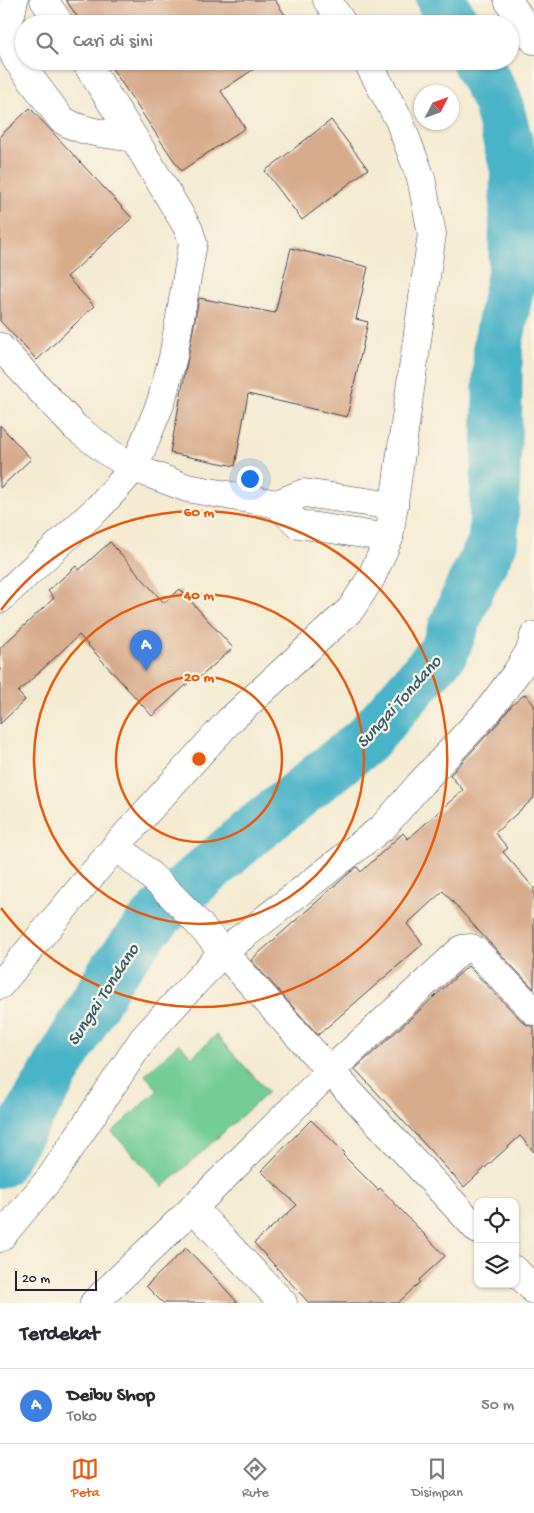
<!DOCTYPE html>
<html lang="id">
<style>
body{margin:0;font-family:"Gochi Hand",sans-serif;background:#f2f2f3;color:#2b2b33}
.controls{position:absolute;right:15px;bottom:15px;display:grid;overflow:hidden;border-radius:10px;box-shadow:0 1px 4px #0004}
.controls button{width:45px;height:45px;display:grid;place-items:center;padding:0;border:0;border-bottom:1px solid #e1e1e2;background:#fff;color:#2b2b33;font:25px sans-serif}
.compass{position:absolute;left:414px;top:85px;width:45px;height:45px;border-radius:50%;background:#fff;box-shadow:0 1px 4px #0004;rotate:48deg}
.scale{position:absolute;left:15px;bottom:12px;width:82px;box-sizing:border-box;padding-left:5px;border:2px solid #22223b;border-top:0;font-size:14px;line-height:18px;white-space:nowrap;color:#22223b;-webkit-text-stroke:4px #fcf5e5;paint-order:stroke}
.you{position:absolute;left:249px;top:478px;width:18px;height:18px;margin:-12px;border:4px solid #fff;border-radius:50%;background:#1a73e8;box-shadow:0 0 0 8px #1a73e833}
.badge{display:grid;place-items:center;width:32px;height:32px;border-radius:50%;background:#ea580c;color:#fff;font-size:16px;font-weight:700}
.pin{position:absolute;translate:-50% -41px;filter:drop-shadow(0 1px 2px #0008)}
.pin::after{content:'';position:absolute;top:26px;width:18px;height:15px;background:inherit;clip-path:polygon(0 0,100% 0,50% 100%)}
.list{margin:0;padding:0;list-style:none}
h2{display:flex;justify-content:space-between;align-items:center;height:65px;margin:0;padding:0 20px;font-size:21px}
h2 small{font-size:16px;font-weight:400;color:#7c7c81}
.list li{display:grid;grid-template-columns:32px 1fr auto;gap:15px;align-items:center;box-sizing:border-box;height:75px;padding:0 20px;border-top:1px solid #e1e1e2}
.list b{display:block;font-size:19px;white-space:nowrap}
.list p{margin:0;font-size:16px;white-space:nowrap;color:#7c7c81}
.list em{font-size:16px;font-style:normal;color:#7c7c81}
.icon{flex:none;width:28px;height:28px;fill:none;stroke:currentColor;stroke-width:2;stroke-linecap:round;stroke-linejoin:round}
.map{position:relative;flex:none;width:534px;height:1303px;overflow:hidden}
.search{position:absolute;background:#fff;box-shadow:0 1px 4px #0004;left:15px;right:15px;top:15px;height:55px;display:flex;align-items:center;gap:12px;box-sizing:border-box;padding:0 18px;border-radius:28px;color:#7c7c81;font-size:19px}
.sheet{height:140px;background:#fff}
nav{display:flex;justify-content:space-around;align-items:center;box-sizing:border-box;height:70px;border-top:1px solid #e1e1e2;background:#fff;font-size:14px;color:#7c7c81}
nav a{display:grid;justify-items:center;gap:2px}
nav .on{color:#ea580c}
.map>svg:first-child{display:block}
</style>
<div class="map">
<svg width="534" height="1303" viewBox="0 0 534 1303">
<rect width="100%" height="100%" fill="#fcf5e5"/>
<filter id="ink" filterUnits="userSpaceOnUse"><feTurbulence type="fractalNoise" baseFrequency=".02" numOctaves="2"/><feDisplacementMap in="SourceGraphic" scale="10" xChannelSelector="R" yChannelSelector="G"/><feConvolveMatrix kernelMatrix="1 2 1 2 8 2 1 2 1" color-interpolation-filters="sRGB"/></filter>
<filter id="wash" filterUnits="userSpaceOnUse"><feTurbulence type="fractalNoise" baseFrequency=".0096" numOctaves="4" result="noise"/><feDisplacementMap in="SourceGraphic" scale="20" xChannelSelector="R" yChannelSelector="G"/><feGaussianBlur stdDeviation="1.12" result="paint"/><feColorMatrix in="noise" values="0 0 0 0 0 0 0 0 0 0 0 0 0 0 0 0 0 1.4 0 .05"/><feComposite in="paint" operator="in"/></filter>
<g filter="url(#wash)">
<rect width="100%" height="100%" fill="#f4ebd2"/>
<polygon fill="#73cd95" stroke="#4a7868" points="216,1035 268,1092 163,1187 112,1132 158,1090 145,1075 179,1043 192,1057"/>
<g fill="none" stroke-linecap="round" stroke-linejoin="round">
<g stroke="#49b3c7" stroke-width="50">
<polyline points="441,0 455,24"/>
<polyline points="0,1163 50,1081 111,974 149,925 181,893 249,834 366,740 444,651 469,589 493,542 497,431 498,344 513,269 515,169 497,100 476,61"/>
</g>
</g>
<g id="blocks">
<g fill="#d7ac8d">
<polygon points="66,0 275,0 291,24 82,24"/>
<polygon points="107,61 266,61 221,91 245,128 181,171"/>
<polygon points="30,108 132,218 67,277 94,306 37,360 0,321 0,136"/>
<polygon points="331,120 368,169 302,220 265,171"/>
<polygon points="291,248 368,267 356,319 368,322 347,417 248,394 235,466 170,453 199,298 275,313"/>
<polygon points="0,425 31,459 0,488"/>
<polygon points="110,542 164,603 180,589 233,648 197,680 195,677 152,716 79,635 18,692 25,700 0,724 0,648 54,598 48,591 76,566 79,570"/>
<polygon points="525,694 534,705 534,798 495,833 508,848 503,852 534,888 534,989 487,940 443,891 407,924 423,944 318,1035 251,960 347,875 357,867 361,872 403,833 408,839 463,790 450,775 499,722 512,705"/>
<polygon points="468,966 523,1022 529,1026 534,1026 534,1152 520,1136 464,1187 355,1069"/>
<polygon points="311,1120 345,1153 343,1155 378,1190 380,1188 445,1256 419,1280 420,1282 398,1303 309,1303 254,1243 297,1205 261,1171"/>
<polygon points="186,1248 220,1283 238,1303 163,1303 146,1286"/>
</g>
</g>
</g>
<g filter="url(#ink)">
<use href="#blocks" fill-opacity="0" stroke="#424052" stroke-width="1"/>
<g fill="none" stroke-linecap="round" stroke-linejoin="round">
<defs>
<g id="street">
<path d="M14,0L6,36L16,59L61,119C81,133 109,134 134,138"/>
<polyline points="44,0 60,24"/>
<polyline points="327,0 343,24"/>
<polyline points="508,0 534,40"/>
<polyline points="85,61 134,138 189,230 193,243 173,357 161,402 134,468 187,488 277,504 304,493 394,506"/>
<polyline points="0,347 75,427 108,452 134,468 99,507 0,599"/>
<polyline points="277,504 298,524 389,538"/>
<polyline points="0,985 116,846 229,721 351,609 371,578 389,538 432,234 421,178 399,120 367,61"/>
<polyline points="193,1208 283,1303"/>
<polyline points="478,1230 330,1071 223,952 383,827 421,783 488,711 517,672 531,649 534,636"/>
<path d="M0,1238L51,1177L143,1039L223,952C191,913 155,877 116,846"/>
<polyline points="515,1270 534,1290"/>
<polyline points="94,1303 193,1208 330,1071 462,949 471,948 477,952 534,1011"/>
</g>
</defs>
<use href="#street" stroke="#424052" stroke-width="29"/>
<use href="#street" stroke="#fff" stroke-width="28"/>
</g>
</g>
<g fill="none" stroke="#e8590c" stroke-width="2.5">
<circle cx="199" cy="759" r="83"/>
<circle cx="199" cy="759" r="165"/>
<path d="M1 610A248 248 0 1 1 1 908"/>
</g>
<g text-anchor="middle" stroke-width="4.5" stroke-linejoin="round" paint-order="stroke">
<g font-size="18" font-style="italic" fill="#325c73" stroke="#fcf5e5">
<text transform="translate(398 701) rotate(-48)" y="6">Sungai Tondano</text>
<text transform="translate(102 994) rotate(-57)" y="6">Sungai Tondano</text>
</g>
</g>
<circle cx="199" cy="759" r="8" fill="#e8590c" stroke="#fcf5e5" stroke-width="2.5"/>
<g font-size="15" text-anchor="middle" font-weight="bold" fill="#e8590c" stroke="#fcf5e5" stroke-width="4.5" stroke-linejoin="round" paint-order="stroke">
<text x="199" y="516">60 m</text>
<text x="199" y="599">40 m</text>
<text x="199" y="681">20 m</text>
</g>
</svg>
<div class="controls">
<button><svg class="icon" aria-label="locate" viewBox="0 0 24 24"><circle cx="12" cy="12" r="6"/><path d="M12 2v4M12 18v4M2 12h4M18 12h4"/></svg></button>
<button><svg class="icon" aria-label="layers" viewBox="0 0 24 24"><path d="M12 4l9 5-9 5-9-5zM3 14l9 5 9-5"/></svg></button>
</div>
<svg class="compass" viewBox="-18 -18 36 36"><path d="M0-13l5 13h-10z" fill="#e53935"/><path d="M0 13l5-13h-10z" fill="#7c7c81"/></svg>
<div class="scale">20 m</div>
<div class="you"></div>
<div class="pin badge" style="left:146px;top:671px;background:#3f7fe0">A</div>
<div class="search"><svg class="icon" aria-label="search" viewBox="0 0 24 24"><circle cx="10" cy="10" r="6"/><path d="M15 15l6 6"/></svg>Cari di sini</div>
</div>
<section class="sheet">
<h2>Terdekat<small></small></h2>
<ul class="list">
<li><span class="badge" style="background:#3f7fe0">A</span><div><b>Deibu Shop</b><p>Toko</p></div><em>50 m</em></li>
</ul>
</section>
<nav>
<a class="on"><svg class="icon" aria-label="map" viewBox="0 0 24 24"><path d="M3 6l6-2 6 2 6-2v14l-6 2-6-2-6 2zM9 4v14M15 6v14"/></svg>Peta</a>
<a><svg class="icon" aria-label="directions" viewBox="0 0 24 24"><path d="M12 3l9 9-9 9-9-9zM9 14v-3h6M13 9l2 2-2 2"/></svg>Rute</a>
<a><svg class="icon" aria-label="saved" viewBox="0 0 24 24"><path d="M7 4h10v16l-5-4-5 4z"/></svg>Disimpan</a>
</nav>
